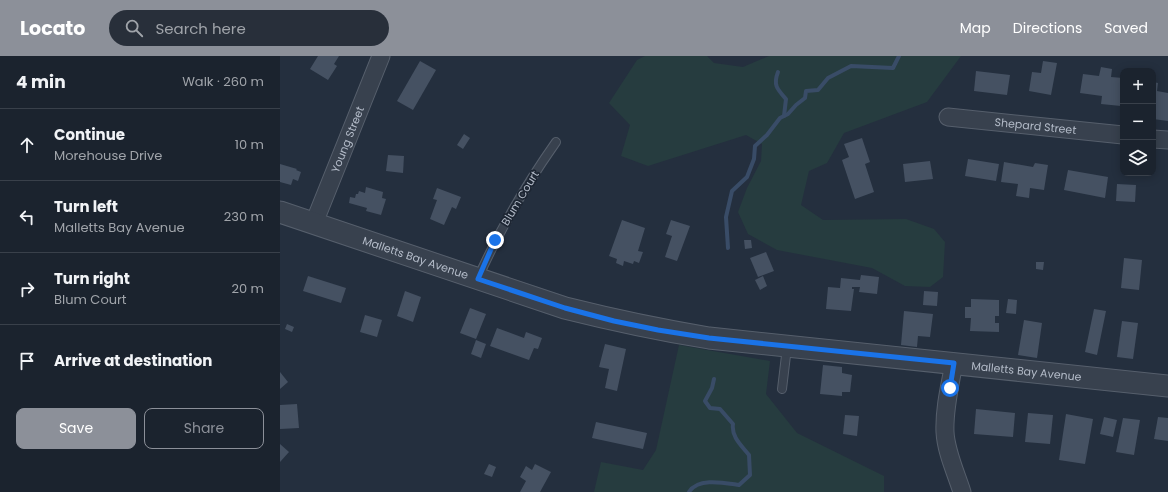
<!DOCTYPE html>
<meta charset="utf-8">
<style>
body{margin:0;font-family:Poppins,sans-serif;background:#282f3a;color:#f1f3f6}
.controls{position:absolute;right:12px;top:12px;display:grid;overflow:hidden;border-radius:8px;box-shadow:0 2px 10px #0003}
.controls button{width:36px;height:36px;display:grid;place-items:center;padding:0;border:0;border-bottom:1px solid #39404a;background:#1b232e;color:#f1f3f6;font:20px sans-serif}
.stop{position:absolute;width:12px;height:12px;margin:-9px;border:3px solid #1a73e8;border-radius:50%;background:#fff}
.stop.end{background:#1a73e8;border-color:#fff;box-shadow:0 1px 4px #0008}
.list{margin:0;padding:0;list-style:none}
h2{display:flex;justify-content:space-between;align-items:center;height:52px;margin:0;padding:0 16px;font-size:17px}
h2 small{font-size:13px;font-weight:400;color:#a0a4aa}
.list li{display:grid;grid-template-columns:26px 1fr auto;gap:12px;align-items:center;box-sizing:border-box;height:72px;padding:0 16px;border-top:1px solid #39404a}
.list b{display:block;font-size:15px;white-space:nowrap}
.list p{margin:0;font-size:13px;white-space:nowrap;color:#a0a4aa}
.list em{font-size:13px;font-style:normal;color:#a0a4aa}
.actions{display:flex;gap:8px;padding:12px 16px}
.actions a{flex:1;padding:9px 0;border:1px solid #8c9099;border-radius:8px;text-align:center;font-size:14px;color:#8c9099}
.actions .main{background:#8c9099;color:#fff}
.icon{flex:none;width:22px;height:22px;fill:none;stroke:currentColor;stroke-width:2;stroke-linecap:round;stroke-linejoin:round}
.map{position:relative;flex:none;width:888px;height:436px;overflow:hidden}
header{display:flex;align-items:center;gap:24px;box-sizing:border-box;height:56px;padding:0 20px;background:#8c9099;color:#fff}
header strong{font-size:19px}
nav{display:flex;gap:22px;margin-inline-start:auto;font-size:14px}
.search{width:280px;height:36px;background:#282f3a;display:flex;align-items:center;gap:10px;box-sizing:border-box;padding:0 14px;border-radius:22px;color:#a0a4aa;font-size:15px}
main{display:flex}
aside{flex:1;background:#1b232e}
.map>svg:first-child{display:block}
</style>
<header>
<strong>Locato</strong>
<div class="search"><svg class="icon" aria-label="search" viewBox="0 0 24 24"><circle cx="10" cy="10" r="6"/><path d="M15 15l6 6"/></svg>Search here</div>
<nav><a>Map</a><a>Directions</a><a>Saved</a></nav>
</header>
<main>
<aside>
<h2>4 min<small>Walk · 260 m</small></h2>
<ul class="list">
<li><svg class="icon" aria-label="ahead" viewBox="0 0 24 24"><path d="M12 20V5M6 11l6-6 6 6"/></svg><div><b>Continue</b><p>Morehouse Drive</p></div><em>10 m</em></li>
<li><svg class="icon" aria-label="left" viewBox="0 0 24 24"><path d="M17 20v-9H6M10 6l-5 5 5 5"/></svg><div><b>Turn left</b><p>Malletts Bay Avenue</p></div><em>230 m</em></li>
<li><svg class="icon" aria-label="right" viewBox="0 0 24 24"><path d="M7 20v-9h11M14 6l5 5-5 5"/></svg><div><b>Turn right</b><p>Blum Court</p></div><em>20 m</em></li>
<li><svg class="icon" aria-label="arrive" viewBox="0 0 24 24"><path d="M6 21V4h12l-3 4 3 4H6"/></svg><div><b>Arrive at destination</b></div></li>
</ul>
<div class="actions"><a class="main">Save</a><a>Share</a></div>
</aside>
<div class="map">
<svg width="888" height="436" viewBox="0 0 888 436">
<rect width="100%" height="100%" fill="#242f3e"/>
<g fill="#263c3f">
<polygon points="365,0 427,0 434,7 463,11 489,0 681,0 647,46 564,77 547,107 529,115 521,149 543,164 626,163 654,173 665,186 663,221 650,231 625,230 592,212 497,194 468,178 458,156 467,132 481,105 482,88 466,79 368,110 341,100 350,69 329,47 357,4"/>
<polygon points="399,289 490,305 486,338 517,377 604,420 604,436 314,436 321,406 363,414 376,394"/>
</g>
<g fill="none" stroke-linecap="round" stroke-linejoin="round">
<g stroke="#394c67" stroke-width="4">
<path d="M498,16C493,29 497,33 506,43L504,60"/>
<polyline points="448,192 446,161 452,135 467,121 474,103 475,90 487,79 500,62 508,58 516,49 525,42 526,35 538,34 548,22 571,10 613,12 619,0"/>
<path d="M409,436C418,421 445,427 459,429L470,419L469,399C462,390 451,381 453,368L440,353L430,352L425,345L432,332L434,323"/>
</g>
</g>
<g fill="#455162">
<polygon points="38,0 59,0 54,8 57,10 48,24 30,13"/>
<polygon points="140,5 156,14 133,54 117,45"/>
<polygon points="763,5 777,7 771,39 749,35 752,16 761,17"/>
<polygon points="821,11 832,13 831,21 843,22 841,50 821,48 822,40 800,37 803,18 819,20"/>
<polygon points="696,15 730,19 727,39 694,35"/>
<polygon points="873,26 878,27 877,35 888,37 888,65 873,63 875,42 873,42"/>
<polygon points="184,78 190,82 183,93 177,89"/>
<polygon points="582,82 590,106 585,108 594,136 575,143 562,104 569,101 564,88"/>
<polygon points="108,99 124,100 123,117 106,115"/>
<polygon points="688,103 719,108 716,125 685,120"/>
<polygon points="650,105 653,123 625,126 623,108"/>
<polygon points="724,106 753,111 755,107 768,109 764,134 750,132 749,142 736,140 738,128 721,126"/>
<polygon points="0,108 17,113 16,114 21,116 18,125 13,123 11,129 0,126"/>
<polygon points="788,114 828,121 825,142 784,134"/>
<polygon points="837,128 856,129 855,146 836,145"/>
<polygon points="86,131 103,136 102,142 106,143 101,159 86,155 87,152 69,147 70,141 75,142 76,138 78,138 79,135 85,137"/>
<polygon points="157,132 181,141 176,153 172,151 164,169 150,163 157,144 153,143"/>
<polygon points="342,164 365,172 358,195 363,196 359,207 354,205 353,208 344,205 343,210 336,207 337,203 329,200"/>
<polygon points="391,164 410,170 397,205 385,201 392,180 386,178"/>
<polygon points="464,184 471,184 472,192 465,193"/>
<polygon points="486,196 494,215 478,221 470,202"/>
<polygon points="844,202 862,204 859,234 841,232"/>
<polygon points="756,206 764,206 763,214 756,213"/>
<polygon points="581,219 599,221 597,238 579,236 580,231 572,231 572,233 574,233 571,255 546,253 548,231 560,232 561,222 580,224"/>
<polygon points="28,220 66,232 61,247 23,235"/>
<polygon points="483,220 487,230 480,234 475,224"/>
<polygon points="125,235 141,241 133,266 117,260"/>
<polygon points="644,235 658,236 657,250 643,249"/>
<polygon points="691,243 719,244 719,260 715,260 715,267 719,267 719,276 690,275 691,262 685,262 685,251 691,251"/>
<polygon points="728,243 737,244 736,258 726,257"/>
<polygon points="190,252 206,258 196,283 180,277"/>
<polygon points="814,253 826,255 817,299 805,296"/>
<polygon points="624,255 653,258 650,281 638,280 637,291 621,289"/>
<polygon points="85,259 102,264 97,281 80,276"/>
<polygon points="744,264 762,267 757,302 738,299"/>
<polygon points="842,265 858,267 853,303 837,301"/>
<polygon points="7,268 14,271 12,276 5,273"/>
<polygon points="217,272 244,282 246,276 262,282 258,293 254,292 249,304 210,290"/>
<polygon points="196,284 206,288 201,302 191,298"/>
<polygon points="325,288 346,293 337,335 325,332 329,313 319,311"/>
<polygon points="543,309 562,311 562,317 572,319 570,336 562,336 562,340 540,338"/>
<polygon points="0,316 8,326 0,333"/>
<polygon points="17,348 19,372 0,373 0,349"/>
<polygon points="696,353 735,357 733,381 694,378"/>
<polygon points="748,357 773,359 770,388 745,386"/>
<polygon points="786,358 813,363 805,408 779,404"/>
<polygon points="565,359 579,360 577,380 563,378"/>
<polygon points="824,361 837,364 833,381 820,378"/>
<polygon points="878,361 888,362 888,385 874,383"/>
<polygon points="843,362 860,364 854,399 836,396"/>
<polygon points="316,366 367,377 363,393 312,382"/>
<polygon points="0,388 9,396 0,406"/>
<polygon points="209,408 216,411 212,421 204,418"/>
<polygon points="255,408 271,416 260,436 240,436 246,425 240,421 246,410 252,414"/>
</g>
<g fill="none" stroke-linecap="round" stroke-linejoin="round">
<defs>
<g id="service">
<path d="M198,222C220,173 245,130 276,86"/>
<polyline points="502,333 507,291"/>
</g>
<g id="minor">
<path id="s1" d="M668,61L843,79"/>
<polyline points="873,83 888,84"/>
<path id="s2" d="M34,167L101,0"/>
<path d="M674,307C670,329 664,353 665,376C666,396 676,417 682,436"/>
</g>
<g id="tertiary">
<path id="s3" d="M0,156L285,252C333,264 380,274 429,282L888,330"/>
</g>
</defs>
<use href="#service" stroke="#565f6c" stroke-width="10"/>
<use href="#minor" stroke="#565f6c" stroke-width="19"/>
<use href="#tertiary" stroke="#565f6c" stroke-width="23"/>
<use href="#service" stroke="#38414e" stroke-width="8"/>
<use href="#minor" stroke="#38414e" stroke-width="17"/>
<use href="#tertiary" stroke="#38414e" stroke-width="21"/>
</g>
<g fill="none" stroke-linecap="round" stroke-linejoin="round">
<polyline stroke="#1a73e8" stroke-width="5" points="215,184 198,223 285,252 334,265 378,274 429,282 674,307 670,332"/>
</g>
<g text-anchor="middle" stroke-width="3.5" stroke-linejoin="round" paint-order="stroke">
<g font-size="11" fill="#b4bcc9" stroke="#1d2633">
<text dy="4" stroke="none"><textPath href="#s1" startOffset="88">Shepard Street</textPath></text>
<text dy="4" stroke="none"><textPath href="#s2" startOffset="90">Young Street</textPath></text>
<text transform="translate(240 142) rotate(-59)" y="4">Blum Court</text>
<text dy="4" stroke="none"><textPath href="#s3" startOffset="143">Malletts Bay Avenue</textPath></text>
<text dy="4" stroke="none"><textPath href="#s3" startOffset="767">Malletts Bay Avenue</textPath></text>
</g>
</g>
</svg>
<div class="controls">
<button>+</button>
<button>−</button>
<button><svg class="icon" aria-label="layers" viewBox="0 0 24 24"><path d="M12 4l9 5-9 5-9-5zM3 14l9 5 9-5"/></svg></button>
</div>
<div class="stop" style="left:670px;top:332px"></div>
<div class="stop end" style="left:215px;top:184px"></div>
</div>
</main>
